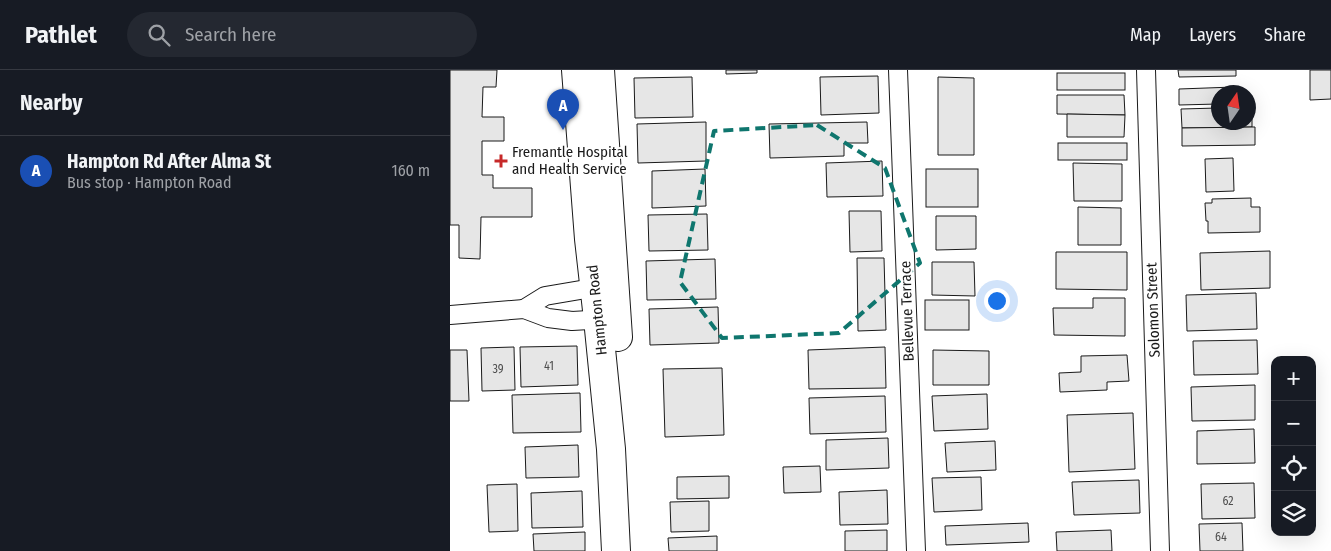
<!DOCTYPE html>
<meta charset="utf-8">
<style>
body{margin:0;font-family:"Fira Sans Condensed",sans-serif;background:#242831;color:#f1f3f6}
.controls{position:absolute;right:15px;bottom:15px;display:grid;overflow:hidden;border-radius:10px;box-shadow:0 5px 20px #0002}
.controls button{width:45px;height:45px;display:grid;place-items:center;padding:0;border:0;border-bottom:1px solid #363941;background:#171b24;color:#f1f3f6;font:25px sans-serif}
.compass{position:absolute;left:761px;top:15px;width:45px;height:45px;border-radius:50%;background:#171b24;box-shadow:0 5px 20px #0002;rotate:13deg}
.you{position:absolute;left:546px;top:230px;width:18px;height:18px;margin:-12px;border:4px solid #fff;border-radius:50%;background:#1a73e8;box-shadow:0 0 0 8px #1a73e833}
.badge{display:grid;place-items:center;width:32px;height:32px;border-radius:50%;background:#1a73e8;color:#fff;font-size:16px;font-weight:700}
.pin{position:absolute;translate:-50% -41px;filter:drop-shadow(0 1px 2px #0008)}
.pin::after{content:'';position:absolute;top:26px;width:18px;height:15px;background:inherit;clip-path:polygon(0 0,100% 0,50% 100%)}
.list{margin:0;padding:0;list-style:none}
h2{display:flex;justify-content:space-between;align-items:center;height:65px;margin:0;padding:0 20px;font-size:21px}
h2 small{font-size:16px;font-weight:400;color:#9ea1a6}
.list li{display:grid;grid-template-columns:32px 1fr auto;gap:15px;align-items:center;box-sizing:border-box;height:70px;padding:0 20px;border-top:1px solid #363941}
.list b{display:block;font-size:19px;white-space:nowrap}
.list p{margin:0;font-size:16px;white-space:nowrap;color:#9ea1a6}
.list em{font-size:16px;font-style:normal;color:#9ea1a6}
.icon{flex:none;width:28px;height:28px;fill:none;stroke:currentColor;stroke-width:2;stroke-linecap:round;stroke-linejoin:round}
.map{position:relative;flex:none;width:881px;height:481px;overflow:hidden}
header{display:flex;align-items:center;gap:30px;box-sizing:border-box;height:70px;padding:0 25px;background:#171b24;border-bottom:1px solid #363941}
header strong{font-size:24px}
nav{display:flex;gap:28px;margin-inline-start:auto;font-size:18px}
.search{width:350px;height:45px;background:#242831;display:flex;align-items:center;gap:12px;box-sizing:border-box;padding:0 18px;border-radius:28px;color:#9ea1a6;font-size:19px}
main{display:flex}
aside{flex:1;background:#171b24}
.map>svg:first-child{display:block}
</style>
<header>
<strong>Pathlet</strong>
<div class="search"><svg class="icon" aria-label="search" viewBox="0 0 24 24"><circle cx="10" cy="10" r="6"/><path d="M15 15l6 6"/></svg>Search here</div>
<nav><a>Map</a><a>Layers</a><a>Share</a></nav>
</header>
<main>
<aside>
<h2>Nearby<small></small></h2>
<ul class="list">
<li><span class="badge" style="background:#1a4fb4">A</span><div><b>Hampton Rd After Alma St</b><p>Bus stop · Hampton Road</p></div><em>160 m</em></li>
</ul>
</aside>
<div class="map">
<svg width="881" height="481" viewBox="0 0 881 481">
<rect width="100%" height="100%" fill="#fff"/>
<g fill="#e6e6e6" stroke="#1a1a1a">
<polygon points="0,0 47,0 46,17 33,17 32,47 54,47 54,71 32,71 32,105 43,105 43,118 82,118 82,147 31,147 30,189 9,188 9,155 0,155"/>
<polygon points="276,0 307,0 307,3 276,4"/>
<polygon points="728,0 786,0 786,6 729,7"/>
<polygon points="860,0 881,0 881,29 860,30"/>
<rect x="607" y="3" width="68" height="17"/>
<polygon points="428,6 429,43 371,45 370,7"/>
<polygon points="242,7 243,47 185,48 184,8"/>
<polygon points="488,7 524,8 524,85 488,85"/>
<polygon points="784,17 784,22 768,22 768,34 729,35 729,19"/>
<polygon points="607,25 674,25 675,45 607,44"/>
<polygon points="798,37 802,37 802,57 732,58 731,39 768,38 768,52 798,52"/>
<polygon points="617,44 675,45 674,67 617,67"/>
<polygon points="256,52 256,91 188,93 187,54"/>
<polygon points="417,52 418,73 394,73 394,86 320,88 319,54"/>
<polygon points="802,57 805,57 805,75 732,76 732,58"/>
<rect x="608" y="73" width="69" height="17"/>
<polygon points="783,88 784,121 756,122 755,89"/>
<polygon points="432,91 433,126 377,127 376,93"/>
<polygon points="623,93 672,94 672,131 624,131"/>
<polygon points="255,99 256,136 202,138 202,101"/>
<rect x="476" y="99" width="52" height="38"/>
<polygon points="801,128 801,137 810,137 810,162 758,163 758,151 756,151 755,133 762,133 762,129"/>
<polygon points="628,137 671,138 671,175 628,175"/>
<polygon points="399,141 431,141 432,181 400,182"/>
<polygon points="257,144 258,180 199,181 198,145"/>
<polygon points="486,146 526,146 526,179 486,180"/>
<polygon points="820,181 820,218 751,220 750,183"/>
<polygon points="606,182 677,182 677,220 606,219"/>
<polygon points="407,188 434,188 436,260 408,261"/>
<polygon points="265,189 266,229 197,230 196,191"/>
<polygon points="482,192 524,192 525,226 482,225"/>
<polygon points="806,223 807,259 737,261 736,225"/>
<polygon points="643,228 675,228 675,266 604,265 603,238 643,238"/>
<rect x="475" y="230" width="44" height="30"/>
<polygon points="268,237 269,273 200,275 199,239"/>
<polygon points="807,270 808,304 744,305 743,271"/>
<polygon points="127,276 128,315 71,317 70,277"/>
<polygon points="64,277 65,320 32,321 31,278"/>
<polygon points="435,277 436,318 359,319 358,280"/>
<polygon points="0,280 17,280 19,331 0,331"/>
<polygon points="483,280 539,281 539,315 483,315"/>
<polygon points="677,285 679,311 657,312 657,320 610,322 609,303 631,302 631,286"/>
<polygon points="272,298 274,365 215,367 213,299"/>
<polygon points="805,315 805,350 742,351 741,317"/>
<polygon points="130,323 131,362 63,363 62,325"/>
<polygon points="537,324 538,359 484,361 482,326"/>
<polygon points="435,326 436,362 360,364 359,328"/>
<polygon points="683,343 685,399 619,402 617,345"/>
<polygon points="804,359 805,393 747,394 747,361"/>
<polygon points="438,368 439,398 376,400 376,370"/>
<polygon points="545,371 546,400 497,402 495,373"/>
<polygon points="128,375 129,407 76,408 75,377"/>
<polygon points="370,396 371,422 334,423 333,397"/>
<polygon points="279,406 279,428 227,429 227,407"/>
<polygon points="531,407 532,440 484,442 482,408"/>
<polygon points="689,410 690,443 624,445 622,412"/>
<polygon points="804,413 805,448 752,449 751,414"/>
<polygon points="67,414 68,461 39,462 37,415"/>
<polygon points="437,420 438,454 390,455 389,422"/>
<polygon points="132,421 133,457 82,458 81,423"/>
<polygon points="259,431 259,461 221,462 220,432"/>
<polygon points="578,453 579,472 496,475 495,456"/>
<polygon points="792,453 793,481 750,481 749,454"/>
<polygon points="437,460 437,481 395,481 395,461"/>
<polygon points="661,460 662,481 607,481 606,462"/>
<polygon points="135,462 135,481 84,481 83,464"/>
<polygon points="267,466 267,481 219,481 218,468"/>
</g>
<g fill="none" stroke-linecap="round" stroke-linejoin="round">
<defs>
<g id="minor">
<polyline points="448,0 466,481"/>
<polyline points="696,0 710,481"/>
<polyline points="74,239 95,226 154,216"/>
<polyline points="0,245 74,239 98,248 122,251 157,249"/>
</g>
<g id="primary">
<polyline points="126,0 139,169 148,249 161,379 166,481"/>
<polyline points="150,0 168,267"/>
</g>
</defs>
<use href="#minor" stroke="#1a1a1a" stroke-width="20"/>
<use href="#primary" stroke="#1a1a1a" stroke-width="30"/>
<use href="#minor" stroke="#fff" stroke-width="18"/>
<use href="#primary" stroke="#fff" stroke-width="28"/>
</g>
<path fill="none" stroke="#0f766e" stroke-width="4" stroke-dasharray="10 6" stroke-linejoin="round" d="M367,55L435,98L470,193L389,263L272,268L230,212L264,61Z"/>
<path fill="#c62828" stroke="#fff" stroke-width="2" d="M48.5 83.5h5v5h5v5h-5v5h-5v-5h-5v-5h5z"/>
<g text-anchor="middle" stroke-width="4" stroke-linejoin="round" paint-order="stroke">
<g font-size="12" fill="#4d4d4d">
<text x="99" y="300">41</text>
<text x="48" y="303">39</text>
<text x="778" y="435">62</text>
<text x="771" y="471">64</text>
</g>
<g font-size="15" fill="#1a1a1a" stroke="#fff" text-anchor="start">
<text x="62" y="87">Fremantle Hospital<tspan x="62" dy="17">and Health Service</tspan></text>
</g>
<g font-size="15" fill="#1a1a1a" stroke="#fff">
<text transform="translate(147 240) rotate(-96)" y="5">Hampton Road</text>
<text transform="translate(703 240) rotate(-92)" y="5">Solomon Street</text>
<text transform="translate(457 241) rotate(-92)" y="5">Bellevue Terrace</text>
</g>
</g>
</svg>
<div class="controls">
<button>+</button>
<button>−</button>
<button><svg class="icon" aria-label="locate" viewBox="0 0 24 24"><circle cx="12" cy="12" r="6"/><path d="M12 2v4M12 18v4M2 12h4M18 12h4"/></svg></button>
<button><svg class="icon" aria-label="layers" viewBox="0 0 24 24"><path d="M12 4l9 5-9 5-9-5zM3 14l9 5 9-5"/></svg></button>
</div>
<svg class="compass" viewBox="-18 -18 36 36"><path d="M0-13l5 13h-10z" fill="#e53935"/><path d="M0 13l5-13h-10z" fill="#9ea1a6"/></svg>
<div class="you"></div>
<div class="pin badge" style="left:113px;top:60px;background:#1a4fb4">A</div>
</div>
</main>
